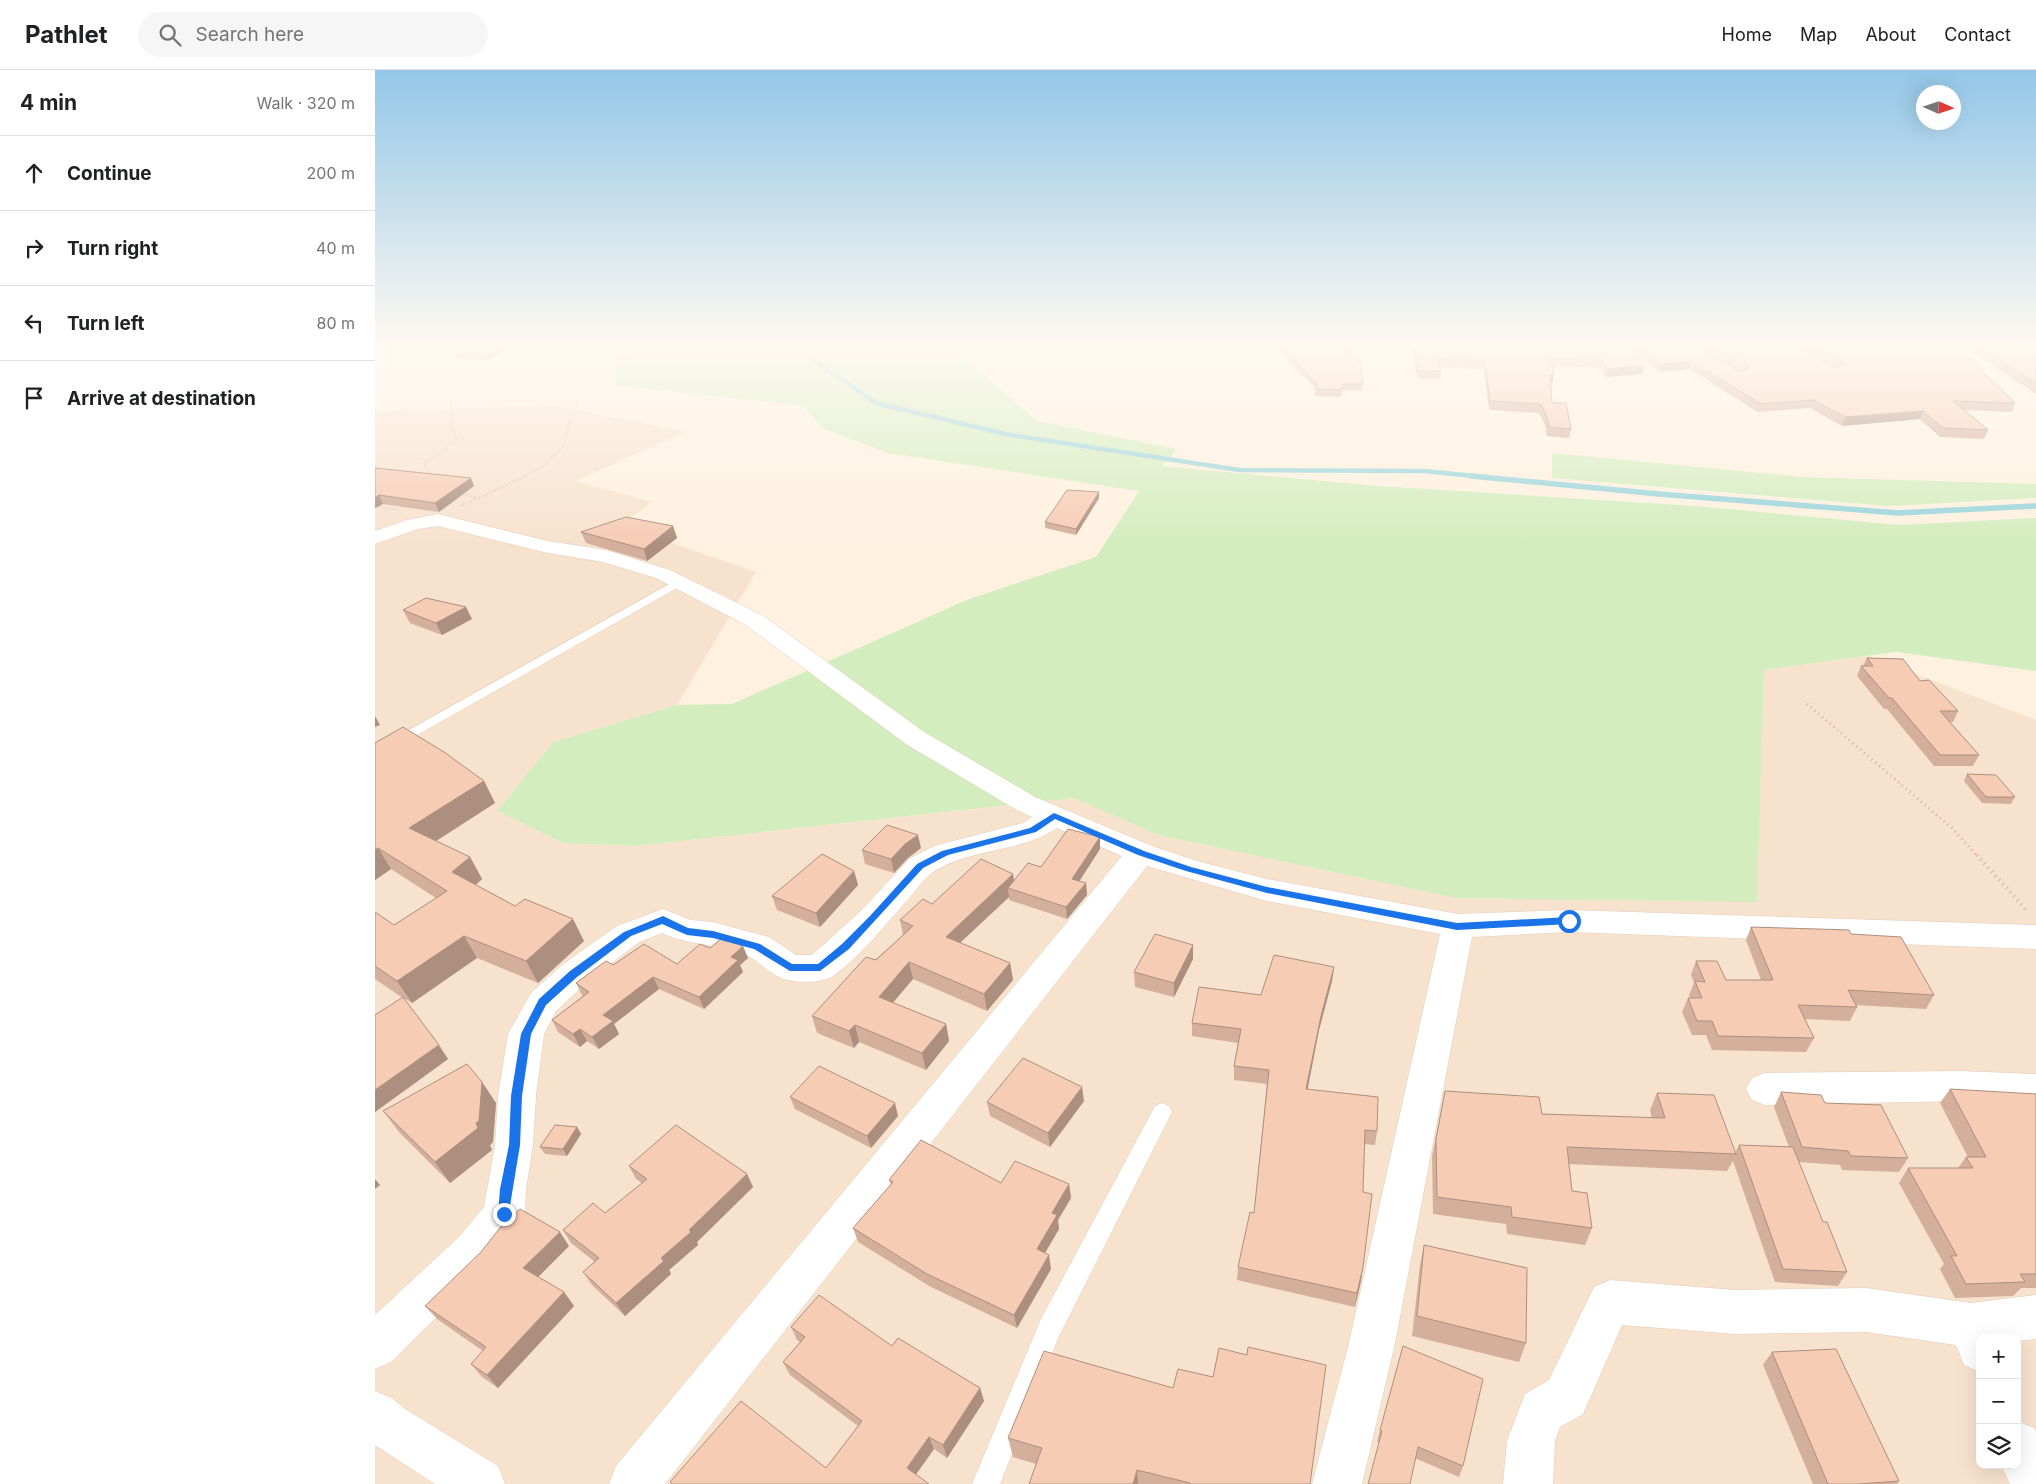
<!DOCTYPE html>
<meta charset="utf-8">
<style>
body{margin:0;font-family:Inter,sans-serif;background:#f6f6f6;color:#202124}
.controls{position:absolute;right:15px;bottom:15px;display:grid;overflow:hidden;border-radius:10px;box-shadow:0 5px 20px #0002}
.controls button{width:45px;height:45px;display:grid;place-items:center;padding:0;border:0;border-bottom:1px solid #e0e0e0;background:#fff;color:#202124;font:25px sans-serif}
.compass{position:absolute;left:1541px;top:15px;width:45px;height:45px;border-radius:50%;background:#fff;box-shadow:0 5px 20px #0002;rotate:93deg}
.stop{position:absolute;width:15px;height:15px;margin:-11px;border:4px solid #1a73e8;border-radius:50%;background:#fff}
.stop.end{background:#1a73e8;border-color:#fff;box-shadow:0 1px 5px #0008}
.list{margin:0;padding:0;list-style:none}
h2{display:flex;justify-content:space-between;align-items:center;height:65px;margin:0;padding:0 20px;font-size:21px}
h2 small{font-size:16px;font-weight:400;color:#757577}
.list li{display:grid;grid-template-columns:32px 1fr auto;gap:15px;align-items:center;box-sizing:border-box;height:75px;padding:0 20px;border-top:1px solid #e0e0e0}
.list b{display:block;font-size:19px;white-space:nowrap}
.list em{font-size:16px;font-style:normal;color:#757577}
.icon{flex:none;width:28px;height:28px;fill:none;stroke:currentColor;stroke-width:2;stroke-linecap:round;stroke-linejoin:round}
.map{position:relative;flex:none;width:1661px;height:1414px;overflow:hidden}
header{display:flex;align-items:center;gap:30px;box-sizing:border-box;height:70px;padding:0 25px;background:#fff;border-bottom:1px solid #e0e0e0}
header strong{font-size:24px}
nav{display:flex;gap:28px;margin-inline-start:auto;font-size:18px}
.search{width:350px;height:45px;background:#f6f6f6;display:flex;align-items:center;gap:12px;box-sizing:border-box;padding:0 18px;border-radius:28px;color:#757577;font-size:19px}
main{display:flex}
aside{flex:1;background:#fff}
.map>svg:first-child{display:block}
</style>
<header>
<strong>Pathlet</strong>
<div class="search"><svg class="icon" aria-label="search" viewBox="0 0 24 24"><circle cx="10" cy="10" r="6"/><path d="M15 15l6 6"/></svg>Search here</div>
<nav><a>Home</a><a>Map</a><a>About</a><a>Contact</a></nav>
</header>
<main>
<aside>
<h2>4 min<small>Walk · 320 m</small></h2>
<ul class="list">
<li><svg class="icon" aria-label="ahead" viewBox="0 0 24 24"><path d="M12 20V5M6 11l6-6 6 6"/></svg><div><b>Continue</b></div><em>200 m</em></li>
<li><svg class="icon" aria-label="right" viewBox="0 0 24 24"><path d="M7 20v-9h11M14 6l5 5-5 5"/></svg><div><b>Turn right</b></div><em>40 m</em></li>
<li><svg class="icon" aria-label="left" viewBox="0 0 24 24"><path d="M17 20v-9H6M10 6l-5 5 5 5"/></svg><div><b>Turn left</b></div><em>80 m</em></li>
<li><svg class="icon" aria-label="arrive" viewBox="0 0 24 24"><path d="M6 21V4h12l-3 4 3 4H6"/></svg><div><b>Arrive at destination</b></div></li>
</ul>
</aside>
<div class="map">
<svg width="1661" height="1414" viewBox="0 0 1661 1414">
<rect width="100%" height="100%" fill="#fef1e0"/>
<path fill="#f7e2ce" fill-rule="evenodd" d="M181,336L311,362L200,411L278,432L244,455L381,502L302,635L178,672L122,741L188,773L260,776L700,728L783,765L1081,828L1382,831L1389,600L1494,586L1661,650V1414H0V341ZM1605,1268H1642V1395H1605Z"/>
<g fill="#d3edbe">
<polygon points="303,277 576,277 662,351 802,379 787,396 1004,416 1321,436 1524,455 1661,448 1661,601 1521,582 1389,600 1382,832 1081,828 783,765 699,728 260,776 188,773 122,741 178,672 302,635 357,634 594,529 721,487 764,421 513,383 447,358 429,336 239,315 243,285"/>
<polygon points="1177,383 1428,407 1661,414 1661,428 1513,436 1177,408"/>
</g>
<g fill="none" stroke-linecap="round" stroke-linejoin="round">
<polyline stroke="#98d4dc" stroke-width="4.5" points="420,277 501,333 630,364 864,400 1049,401 1109,407"/>
<polyline stroke="#98d4dc" stroke-width="5.5" points="1096,406 1284,424 1523,443 1661,436"/>
<defs>
<g id="service">
<polygon points="305,508 311,512 309,514 0,689 0,679"/>
<polygon points="787,1033 794,1036 797,1042 684,1266 625,1414 597,1414 666,1249 780,1036"/>
</g>
<g id="minor">
<path d="M63,444L173,471L231,480L295,500L387,545L549,662L660,727L777,776L822,791L892,809L1083,844L1194,840L1661,855V879L1194,862L1097,867L1020,1273L987,1414H937L974,1273L1065,864L892,831L772,796L290,1414H234L241,1396L747,786L682,758C645,783 595,778 558,802C549,808 542,819 535,827C514,851 483,889 458,906C447,913 425,913 413,910C396,906 386,892 371,885C344,873 314,876 287,863L264,872L211,913L181,941L169,964L161,1026L158,1075L151,1119L150,1144L144,1157L115,1194L16,1292L0,1299V1245L85,1166L109,1137L120,1075L123,1026L133,964L156,923L187,895L242,856L288,839L316,850L338,852L394,867L421,885H437L487,840L534,789L559,776L648,753L657,747L640,739L531,674L371,555L281,508L228,492L173,483L63,456L43,459L0,474V461L32,450Z"/>
<polygon points="1586,1001 1661,1004 1661,1036 1586,1031 1390,1035 1377,1030 1371,1019 1377,1008 1390,1003"/>
<polygon points="1235,1210 1360,1220 1491,1218 1596,1233 1661,1225 1661,1269 1642,1271 1642,1268 1605,1268 1605,1302 1589,1295 1581,1275 1491,1262 1360,1264 1247,1255 1208,1344 1185,1357 1180,1371 1178,1414 1128,1414 1132,1371 1150,1324 1174,1310 1219,1217"/>
<polygon points="0,1321 17,1328 30,1339 123,1396 130,1414 60,1414 0,1375"/>
<polygon points="1642,1351 1659,1358 1661,1362 1661,1414 1635,1414 1626,1395 1642,1395"/>
</g>
</defs>
<use href="#service" stroke="#e3cdbb" stroke-width="1"/>
<use href="#minor" stroke="#e3cdbb" stroke-width="1"/>
<g stroke="#dbaf99" stroke-width="2" stroke-dasharray="0.5 2" stroke-linecap="butt">
<polyline points="57,406 48,393 67,382 81,368 77,356 76,330"/>
<polyline points="148,407 168,396 188,377 193,355 202,333"/>
</g>
<g stroke="#dbaf99" stroke-width="2.5" stroke-dasharray="0.5 2.5" stroke-linecap="butt">
<polyline points="85,423 101,427"/>
<polyline points="85,436 151,406"/>
<polyline points="0,437 22,439"/>
</g>
<polyline stroke="#dbaf99" stroke-width="3" stroke-dasharray="1 4" stroke-linecap="butt" points="1432,634 1577,758 1603,787"/>
<polyline stroke="#dbaf99" stroke-width="4" stroke-dasharray="1 4.5" stroke-linecap="butt" points="1602,785 1653,842"/>
<use href="#service" fill="#fff" fill-rule="evenodd"/>
<use href="#minor" fill="#fff" fill-rule="evenodd"/>
</g>
<g fill="#d4af9c">
<polygon points="91,277 132,277 114,290 83,289 81,284"/>
<polygon points="899,277 1006,277 970,281 988,314 987,321 967,320 966,327 940,326 941,319"/>
<polygon points="1036,277 1324,277 1364,301 1365,301 1326,277 1424,277 1459,297 1425,277 1582,277 1640,333 1637,342 1589,340 1613,360 1609,369 1565,367 1545,349 1467,356 1435,338 1383,342 1314,299 1285,302 1263,286 1267,304 1230,307 1226,298 1177,296 1178,312 1176,312 1177,333 1196,359 1194,368 1172,366 1170,355 1164,343 1114,340 1109,299 1064,297 1066,301 1065,309 1043,309"/>
<polygon points="1590,277 1661,277 1661,324"/>
<polygon points="0,398 99,416 64,442 8,434 0,438"/>
<polygon points="724,428 701,465 670,458 670,452"/>
<polygon points="298,456 302,468 272,491 211,473 206,462"/>
<polygon points="28,540 97,549 67,565 35,553"/>
<polygon points="1492,588 1545,611 1583,641 1578,652 1575,652 1604,685 1598,696 1559,696 1512,639 1509,639 1482,606 1486,596 1488,596"/>
<polygon points="0,673 109,711 120,733 61,771 95,787 107,809 101,815 140,836 209,871 163,913 102,888 37,933 29,928 73,989 0,1042 0,945 28,928 0,909 0,842 19,855 61,828 16,799 0,810"/>
<polygon points="1592,704 1640,727 1636,734 1607,733 1589,711"/>
<polygon points="725,767 725,779 704,811 711,813 712,825 692,849 634,830 634,827 585,873 635,893 638,910 612,941 538,909 518,933 571,954 574,971 551,1000 484,972 479,978 442,963 437,946 528,865 525,850 557,834 639,810"/>
<polygon points="546,778 533,788 519,803 490,794 487,780"/>
<polygon points="479,801 483,815 445,857 402,840 397,826"/>
<polygon points="1376,857 1476,864 1559,925 1551,939 1481,935 1482,937 1475,951 1430,949 1439,968 1431,982 1337,980 1331,965 1317,965 1307,942 1313,928 1315,928 1314,925 1319,913 1316,905 1321,891 1351,910 1386,910 1371,870"/>
<polygon points="335,878 373,888 365,895 368,902 329,939 284,919 239,954 244,964 224,979 212,971 205,977 183,962 177,950 208,926 207,925 201,913 238,895 302,894"/>
<polygon points="818,889 799,927 760,917 759,902"/>
<polygon points="959,897 957,911 944,960 932,1019 1002,1061 1000,1075 989,1074 986,1211 980,1237 862,1210 863,1197 879,1143 892,1014 859,1010 859,996 863,973 817,966 817,953"/>
<polygon points="107,1012 121,1033 118,1072 115,1075 117,1080 75,1113 24,1062 8,1041"/>
<polygon points="1575,1019 1661,1024 1661,1218 1646,1218 1638,1226 1580,1228 1565,1199 1569,1194 1524,1113 1533,1098 1583,1098 1591,1087 1593,1087 1565,1033"/>
<polygon points="1070,1021 1167,1044 1277,1048 1275,1040 1282,1023 1360,1083 1364,1075 1414,1077 1399,1037 1406,1022 1450,1033 1533,1088 1524,1102 1467,1100 1465,1095 1423,1092 1448,1152 1472,1202 1463,1216 1400,1212 1358,1091 1352,1101 1194,1094 1197,1121 1217,1158 1210,1175 1132,1164 1131,1154 1058,1144 1057,1086"/>
<polygon points="415,1027 523,1046 496,1078 420,1039"/>
<polygon points="709,1031 675,1077 615,1046 612,1032"/>
<polygon points="202,1057 206,1064 192,1086 170,1084 165,1077"/>
<polygon points="254,1096 372,1104 378,1117 322,1172 323,1175 294,1200 296,1204 250,1246 217,1215 208,1202 220,1192 196,1173 188,1160 230,1143 267,1113 261,1109"/>
<polygon points="514,1110 694,1114 696,1128 683,1150 684,1159 670,1183 676,1199 642,1258 556,1217 483,1172 478,1158 516,1115"/>
<polygon points="1049,1175 1151,1273 1144,1292 1037,1266 1045,1195"/>
<polygon points="194,1176 163,1207 189,1222 199,1236 123,1318 107,1307 96,1294 108,1281 62,1249 50,1236"/>
<polygon points="416,1257 517,1276 605,1318 609,1331 572,1388 559,1379 541,1404 554,1414 296,1414 295,1412 451,1398 483,1356 415,1305 408,1292 425,1272 422,1270"/>
<polygon points="1397,1282 1524,1411 1522,1414 1438,1414 1388,1295"/>
<polygon points="1005,1360 1088,1396 1084,1407 1002,1372"/>
<polygon points="633,1368 935,1414 654,1414 661,1394 638,1387"/>
</g>
<g fill="#ac8f7f">
<polygon points="124,277 132,277 114,290 113,285"/>
<polygon points="962,277 1006,277 962,281"/>
<polygon points="1316,291 1314,299 1285,302 1286,294"/>
<polygon points="1269,296 1267,304 1230,307 1232,299"/>
<polygon points="1179,304 1178,312 1174,313 1175,305"/>
<polygon points="1548,341 1545,349 1467,356 1470,347"/>
<polygon points="96,408 99,416 64,442 60,433"/>
<polygon points="724,422 724,428 701,465 701,459"/>
<polygon points="4,425 8,434 0,438 0,428"/>
<polygon points="298,456 302,468 272,491 269,479"/>
<polygon points="91,537 97,549 67,565 61,553"/>
<polygon points="0,646 5,655 0,657"/>
<polygon points="109,711 120,733 47,780 34,758"/>
<polygon points="543,765 546,778 533,788 519,803 516,789 530,774"/>
<polygon points="725,767 725,779 698,821 697,809"/>
<polygon points="3,778 16,799 0,810 0,780"/>
<polygon points="95,787 107,809 90,824 77,802"/>
<polygon points="479,801 483,815 445,857 441,843"/>
<polygon points="638,804 641,820 633,818 634,827 574,883 571,867"/>
<polygon points="711,813 712,825 692,849 691,837"/>
<polygon points="198,849 209,871 163,913 151,891"/>
<polygon points="89,866 102,888 37,933 22,911"/>
<polygon points="818,875 818,889 799,927 799,913"/>
<polygon points="368,876 373,888 365,895 368,902 329,939 324,927 356,887"/>
<polygon points="534,892 538,909 508,944 504,927"/>
<polygon points="635,893 638,910 612,941 609,924"/>
<polygon points="959,897 957,911 944,960 930,1033 931,1019 946,946"/>
<polygon points="278,907 284,919 239,954 244,964 224,979 217,967 228,945"/>
<polygon points="571,954 574,971 551,1000 547,983"/>
<polygon points="480,955 484,972 479,978 474,961"/>
<polygon points="205,959 212,971 205,977 198,964"/>
<polygon points="64,975 73,989 0,1042 0,1020"/>
<polygon points="107,1012 121,1033 118,1072 115,1075 117,1080 75,1113 60,1092 101,1053"/>
<polygon points="707,1017 709,1031 675,1077 673,1063"/>
<polygon points="520,1033 523,1046 496,1078 492,1066"/>
<polygon points="202,1057 206,1064 192,1086 188,1079"/>
<polygon points="372,1104 378,1117 322,1172 323,1175 294,1200 296,1204 250,1246 241,1233 314,1160"/>
<polygon points="0,1109 5,1115 0,1119"/>
<polygon points="694,1114 696,1128 683,1150 684,1159 664,1193 662,1179 677,1143"/>
<polygon points="185,1162 194,1176 158,1212 148,1198"/>
<polygon points="674,1185 676,1199 642,1258 639,1245"/>
<polygon points="988,1197 986,1211 980,1237 982,1223"/>
<polygon points="189,1222 199,1236 123,1318 112,1305"/>
<polygon points="605,1318 609,1331 572,1388 568,1375"/>
<polygon points="554,1367 559,1379 537,1410 532,1398"/>
<polygon points="762,1400 763,1414 758,1414"/>
</g>
<g fill="#f6ccb5" stroke="#ac8f7f">
<polygon points="91,277 124,277 113,285 81,284"/>
<polygon points="906,277 965,277 985,291 988,314 968,314 967,320 941,319 942,313"/>
<polygon points="1039,277 1259,277 1269,296 1232,299 1228,290 1175,288 1179,304 1175,305 1177,333 1191,333 1196,359 1174,357 1172,347 1166,334 1115,331 1110,291 1062,288 1066,301 1044,301"/>
<polygon points="1264,277 1324,277 1364,301 1373,300 1374,297 1341,277 1424,277 1459,297 1467,295 1469,292 1441,277 1582,277 1640,333 1578,331 1613,360 1568,358 1548,341 1470,347 1438,330 1386,334 1316,291 1286,294"/>
<polygon points="1605,277 1661,277 1661,313"/>
<polygon points="0,398 96,408 60,433 4,425 0,428"/>
<polygon points="692,420 724,422 701,459 670,452"/>
<polygon points="251,447 298,456 269,479 206,462"/>
<polygon points="51,528 91,537 61,553 28,540"/>
<polygon points="1492,588 1528,589 1545,611 1554,610 1583,641 1565,641 1604,685 1565,685 1517,628 1514,628 1486,596 1498,596"/>
<polygon points="28,657 69,682 109,711 34,758 95,787 77,802 140,836 150,829 198,849 151,891 89,866 22,911 0,896 0,842 19,855 72,821 3,778 0,780 0,673"/>
<polygon points="1592,704 1621,705 1640,727 1611,727"/>
<polygon points="512,755 543,765 530,774 516,789 487,780"/>
<polygon points="693,759 725,767 697,809 711,813 691,837 633,818 653,793 666,797"/>
<polygon points="447,784 479,801 441,843 397,826"/>
<polygon points="606,789 638,804 571,867 635,893 609,924 534,892 504,927 571,954 547,983 480,955 474,961 437,946 491,887 501,890 538,856 525,850 548,829 557,834"/>
<polygon points="1376,857 1474,860 1476,864 1526,867 1559,925 1473,920 1482,937 1423,935 1439,968 1343,966 1337,951 1322,951 1313,928 1327,928 1320,911 1330,912 1321,891 1342,891 1351,910 1398,910"/>
<polygon points="780,864 818,875 799,913 759,902"/>
<polygon points="347,868 368,876 356,887 363,890 324,927 278,907 228,945 238,951 217,967 205,959 198,964 177,950 214,922 201,913 231,891 238,895 269,874 302,894 325,874 335,878"/>
<polygon points="899,885 959,897 946,946 931,1019 1003,1027 1002,1061 990,1060 988,1122 997,1124 988,1197 982,1223 863,1197 875,1142 879,1143 894,1000 859,996 866,959 817,953 824,917 886,925"/>
<polygon points="28,927 64,975 0,1020 0,945"/>
<polygon points="648,988 707,1017 673,1063 612,1032"/>
<polygon points="92,994 107,1012 104,1051 101,1053 103,1058 60,1092 8,1041"/>
<polygon points="444,996 520,1033 492,1066 415,1027"/>
<polygon points="1575,1019 1661,1024 1661,1204 1645,1204 1650,1212 1591,1214 1576,1186 1582,1186 1533,1098 1598,1098 1591,1087 1611,1087"/>
<polygon points="1070,1021 1164,1027 1167,1044 1290,1048 1282,1023 1339,1025 1361,1084 1192,1077 1197,1121 1212,1123 1217,1158 1137,1147 1136,1137 1062,1127 1061,1069"/>
<polygon points="1406,1022 1446,1025 1450,1033 1506,1035 1533,1088 1476,1086 1473,1081 1427,1077"/>
<polygon points="180,1055 202,1057 188,1079 165,1077"/>
<polygon points="301,1055 372,1104 314,1160 316,1162 286,1188 289,1191 241,1233 208,1202 224,1188 188,1160 218,1133 230,1143 272,1109 254,1096"/>
<polygon points="546,1070 626,1113 640,1091 694,1114 677,1143 682,1145 662,1179 674,1185 639,1245 552,1204 478,1158 518,1112 514,1110"/>
<polygon points="1364,1075 1418,1077 1448,1152 1452,1152 1472,1202 1408,1199"/>
<polygon points="145,1139 185,1162 148,1198 189,1222 112,1305 96,1294 111,1277 50,1236 106,1182 124,1159"/>
<polygon points="1049,1175 1152,1198 1151,1273 1042,1246"/>
<polygon points="444,1225 517,1276 523,1268 605,1318 568,1375 554,1367 532,1398 554,1414 297,1414 295,1412 366,1331 451,1398 487,1351 408,1292 430,1267 416,1257"/>
<polygon points="1028,1276 1108,1309 1088,1396 1043,1377 1035,1414 993,1414 1007,1361 1005,1360"/>
<polygon points="873,1277 951,1295 935,1414 814,1414 815,1413 762,1400 758,1414 654,1414 667,1378 633,1368 669,1281 798,1318 803,1299 838,1307 844,1278 872,1285"/>
<polygon points="1461,1279 1524,1411 1483,1414 1453,1414 1397,1282"/>
</g>
<linearGradient id="sky" x2="0" y2="1"><stop stop-color="#93c7e8"/><stop offset="0.58" stop-color="#fff9f1"/><stop offset="1" stop-color="#fff9f1" stop-opacity="0"/></linearGradient>
<rect width="1661" height="475" fill="url(#sky)"/>
<polygon fill="#1a73e8" points="679,743 769,781 816,797 892,817 1082,853 1194,847 1199,851 1194,854 1082,860 892,823 811,801 763,785 680,749 661,762 573,785 548,798 474,879 445,901 415,901 379,879 338,868 312,865 287,854 256,866 202,907 171,935 156,964 147,1026 145,1075 133,1148 129,1150 124,1148 123,1144 125,1119 134,1075 136,1026 146,964 164,929 195,901 249,862 288,846 313,858 338,861 385,874 417,894 443,894 467,874 495,846 542,794 567,781 655,758"/>
</svg>
<div class="controls">
<button>+</button>
<button>−</button>
<button><svg class="icon" aria-label="layers" viewBox="0 0 24 24"><path d="M12 4l9 5-9 5-9-5zM3 14l9 5 9-5"/></svg></button>
</div>
<svg class="compass" viewBox="-18 -18 36 36"><path d="M0-13l5 13h-10z" fill="#e53935"/><path d="M0 13l5-13h-10z" fill="#757577"/></svg>
<div class="stop" style="left:1194px;top:851px"></div>
<div class="stop end" style="left:129px;top:1144px"></div>
</div>
</main>
